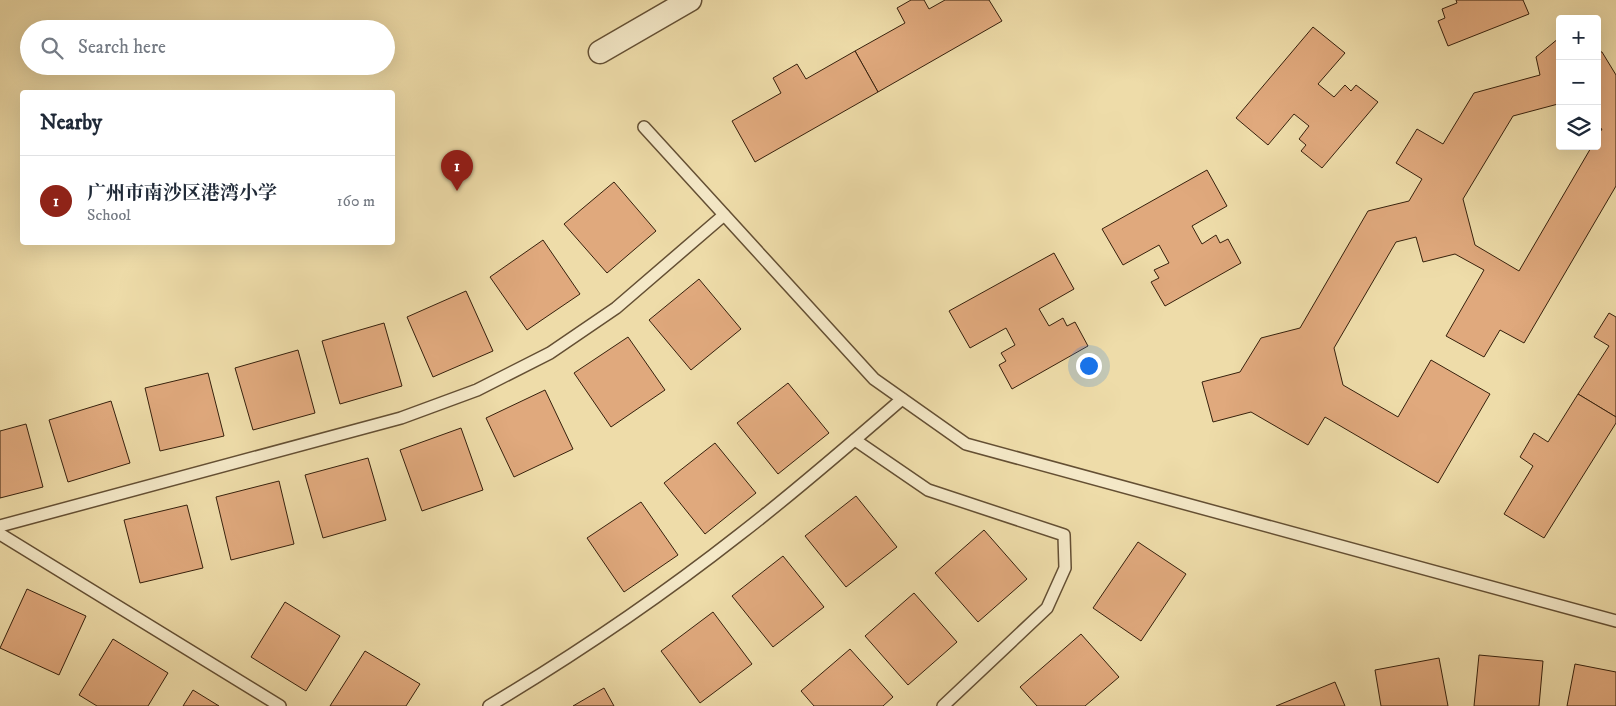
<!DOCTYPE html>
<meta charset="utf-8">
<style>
body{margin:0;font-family:"IM FELL DW Pica","Noto Serif SC",serif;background:#f2f2f3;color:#1f2937}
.controls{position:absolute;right:15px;top:15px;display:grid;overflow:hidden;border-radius:5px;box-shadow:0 5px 20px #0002}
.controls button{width:45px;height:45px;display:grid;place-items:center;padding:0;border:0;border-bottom:1px solid #e0e1e3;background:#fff;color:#1f2937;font:25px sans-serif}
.you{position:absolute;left:1088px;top:365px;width:18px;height:18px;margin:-12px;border:4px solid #fff;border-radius:50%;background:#1a73e8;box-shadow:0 0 0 8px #1a73e833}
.badge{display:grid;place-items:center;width:32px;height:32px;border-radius:50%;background:#8f2418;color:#fff;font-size:16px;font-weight:700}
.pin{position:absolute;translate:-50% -41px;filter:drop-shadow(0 1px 2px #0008)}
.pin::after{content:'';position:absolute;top:26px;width:18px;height:15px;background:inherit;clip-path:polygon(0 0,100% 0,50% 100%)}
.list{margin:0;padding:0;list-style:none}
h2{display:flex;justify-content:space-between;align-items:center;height:65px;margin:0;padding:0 20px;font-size:21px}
h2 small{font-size:16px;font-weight:400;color:#747a83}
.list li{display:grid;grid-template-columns:32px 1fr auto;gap:15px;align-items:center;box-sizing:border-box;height:90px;padding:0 20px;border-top:1px solid #e0e1e3}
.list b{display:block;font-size:19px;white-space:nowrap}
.list p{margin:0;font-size:16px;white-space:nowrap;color:#747a83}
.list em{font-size:16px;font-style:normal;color:#747a83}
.icon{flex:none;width:28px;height:28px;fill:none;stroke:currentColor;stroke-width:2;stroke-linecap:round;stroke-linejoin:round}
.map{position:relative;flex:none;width:1616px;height:706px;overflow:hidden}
.search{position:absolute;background:#fff;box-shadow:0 5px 20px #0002;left:20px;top:20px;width:375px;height:55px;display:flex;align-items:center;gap:12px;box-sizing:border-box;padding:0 18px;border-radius:28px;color:#747a83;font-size:19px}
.panel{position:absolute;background:#fff;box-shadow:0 5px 20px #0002;left:20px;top:90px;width:375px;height:155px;border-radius:5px}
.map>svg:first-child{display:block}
</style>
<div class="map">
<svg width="1616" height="706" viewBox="0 0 1616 706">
<rect width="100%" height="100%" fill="#eedca9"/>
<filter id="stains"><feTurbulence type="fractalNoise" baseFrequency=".004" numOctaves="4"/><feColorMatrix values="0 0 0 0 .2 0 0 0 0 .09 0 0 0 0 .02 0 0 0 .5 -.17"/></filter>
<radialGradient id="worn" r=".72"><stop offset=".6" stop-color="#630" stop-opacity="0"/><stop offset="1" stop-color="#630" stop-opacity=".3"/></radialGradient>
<g fill="#e0a97d" stroke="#36200c">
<polygon points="911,0 924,0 929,9 945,0 989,0 1002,21 878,92 855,51 905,23 897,8"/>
<polygon points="1456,0 1523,0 1529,14 1448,46 1438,21 1445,18 1442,9 1457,3"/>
<polygon points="1313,27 1345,53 1318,84 1334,97 1345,85 1351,91 1356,85 1378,102 1322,168 1301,151 1306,145 1299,139 1309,126 1294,114 1268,145 1236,118"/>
<polygon points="1559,38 1560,105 1558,104 1513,116 1463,199 1475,245 1519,271 1592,146 1597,146 1597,137 1602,129 1597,127 1597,51 1602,52 1616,75 1616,186 1524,343 1500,330 1484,357 1446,336 1484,270 1455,254 1423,262 1416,237 1396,242 1334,348 1343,385 1398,417 1431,360 1490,394 1438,483 1325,417 1308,445 1251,412 1213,422 1202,382 1240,372 1261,338 1300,328 1368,211 1409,201 1422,179 1396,163 1417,129 1443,144 1474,93 1540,75 1536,57"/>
<polygon points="855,51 878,92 755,162 732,121 781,93 773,78 797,64 806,79"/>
<polygon points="1207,170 1227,206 1192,226 1202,244 1216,235 1220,243 1228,239 1241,263 1165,306 1151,282 1159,278 1154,270 1169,263 1159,245 1123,265 1102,229"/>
<polygon points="614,182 656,231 607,273 564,224"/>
<polygon points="543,240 580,294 527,330 490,277"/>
<polygon points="1054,253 1074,289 1039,309 1049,326 1063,318 1067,326 1075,322 1088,346 1012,389 999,365 1006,361 1001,353 1015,345 1006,328 970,348 949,311"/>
<polygon points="699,279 741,329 691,370 649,320"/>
<polygon points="466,291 493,351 433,377 407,317"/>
<polygon points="1609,313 1616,317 1616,417 1578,394 1609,346 1594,337"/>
<polygon points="384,323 402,386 340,404 322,341"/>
<polygon points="628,337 665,390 611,427 574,373"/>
<polygon points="298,350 315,413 253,430 235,368"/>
<polygon points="208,373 224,436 160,451 145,388"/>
<polygon points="788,383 829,433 778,474 737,423"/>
<polygon points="545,390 573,449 514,477 486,418"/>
<polygon points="1578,394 1616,417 1616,423 1544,538 1504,514 1533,466 1520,457 1534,433 1548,442"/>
<polygon points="111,401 130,463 68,482 49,420"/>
<polygon points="26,424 43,487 0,498 0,431"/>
<polygon points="461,428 483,490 422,511 400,450"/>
<polygon points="715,443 756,493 705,534 664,483"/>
<polygon points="368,458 386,520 323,538 305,475"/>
<polygon points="279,481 294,544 231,560 216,497"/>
<polygon points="856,496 897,547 846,587 805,536"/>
<polygon points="641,502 678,555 624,592 587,538"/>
<polygon points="187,505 203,568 140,583 124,520"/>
<polygon points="984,530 1027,579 978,622 935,573"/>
<polygon points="1138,542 1186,574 1141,641 1093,608"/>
<polygon points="783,556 824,607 773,647 732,596"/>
<polygon points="27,589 86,616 59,675 0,648"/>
<polygon points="914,593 957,642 908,685 865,636"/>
<polygon points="285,602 340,636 306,691 251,657"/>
<polygon points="713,612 752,664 700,703 661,651"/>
<polygon points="1081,634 1119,677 1085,706 1037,706 1020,687"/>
<polygon points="113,639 168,673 148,706 97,706 79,695"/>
<polygon points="850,649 893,697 883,706 814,706 801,691"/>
<polygon points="365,651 420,684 406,706 330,706"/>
<polygon points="1479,655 1543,661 1539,706 1474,706"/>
<polygon points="1439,658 1448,706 1381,706 1375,670"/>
<polygon points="1575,664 1616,672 1616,706 1567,706"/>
<polygon points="1335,682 1345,706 1276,706"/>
<polygon points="604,688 614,706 573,706"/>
<polygon points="193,690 219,706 183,706"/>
</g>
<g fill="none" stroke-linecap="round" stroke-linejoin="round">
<defs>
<g id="service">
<polyline points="644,127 874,379 966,444 1616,621"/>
<polyline points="855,440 928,490 1064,535 1065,568 1047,608 943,706"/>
<polyline points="0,526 401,418 477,390 550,353 616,308 724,215"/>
<polyline points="0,534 280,706"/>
<path d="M489,706C576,654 660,597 739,535C795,492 849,445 902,399"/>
</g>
<polyline id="minor" points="600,52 690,0"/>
</defs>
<use href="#service" stroke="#644f33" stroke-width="14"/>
<use href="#minor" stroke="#644f33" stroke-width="25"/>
<use href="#service" stroke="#f4e8c7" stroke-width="11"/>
<use href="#minor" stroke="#f4e8c7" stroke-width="22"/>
</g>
<rect width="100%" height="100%" filter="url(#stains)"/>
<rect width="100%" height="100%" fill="url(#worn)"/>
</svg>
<div class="controls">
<button>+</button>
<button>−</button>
<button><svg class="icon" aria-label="layers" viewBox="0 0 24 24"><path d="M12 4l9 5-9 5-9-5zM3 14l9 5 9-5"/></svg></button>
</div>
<div class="you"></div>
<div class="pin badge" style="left:457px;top:191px">1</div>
<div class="search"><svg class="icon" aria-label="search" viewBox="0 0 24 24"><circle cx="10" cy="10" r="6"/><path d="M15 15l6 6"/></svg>Search here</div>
<section class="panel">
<h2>Nearby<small></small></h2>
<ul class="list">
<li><span class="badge">1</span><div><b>广州市南沙区港湾小学</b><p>School</p></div><em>160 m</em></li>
</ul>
</section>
</div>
